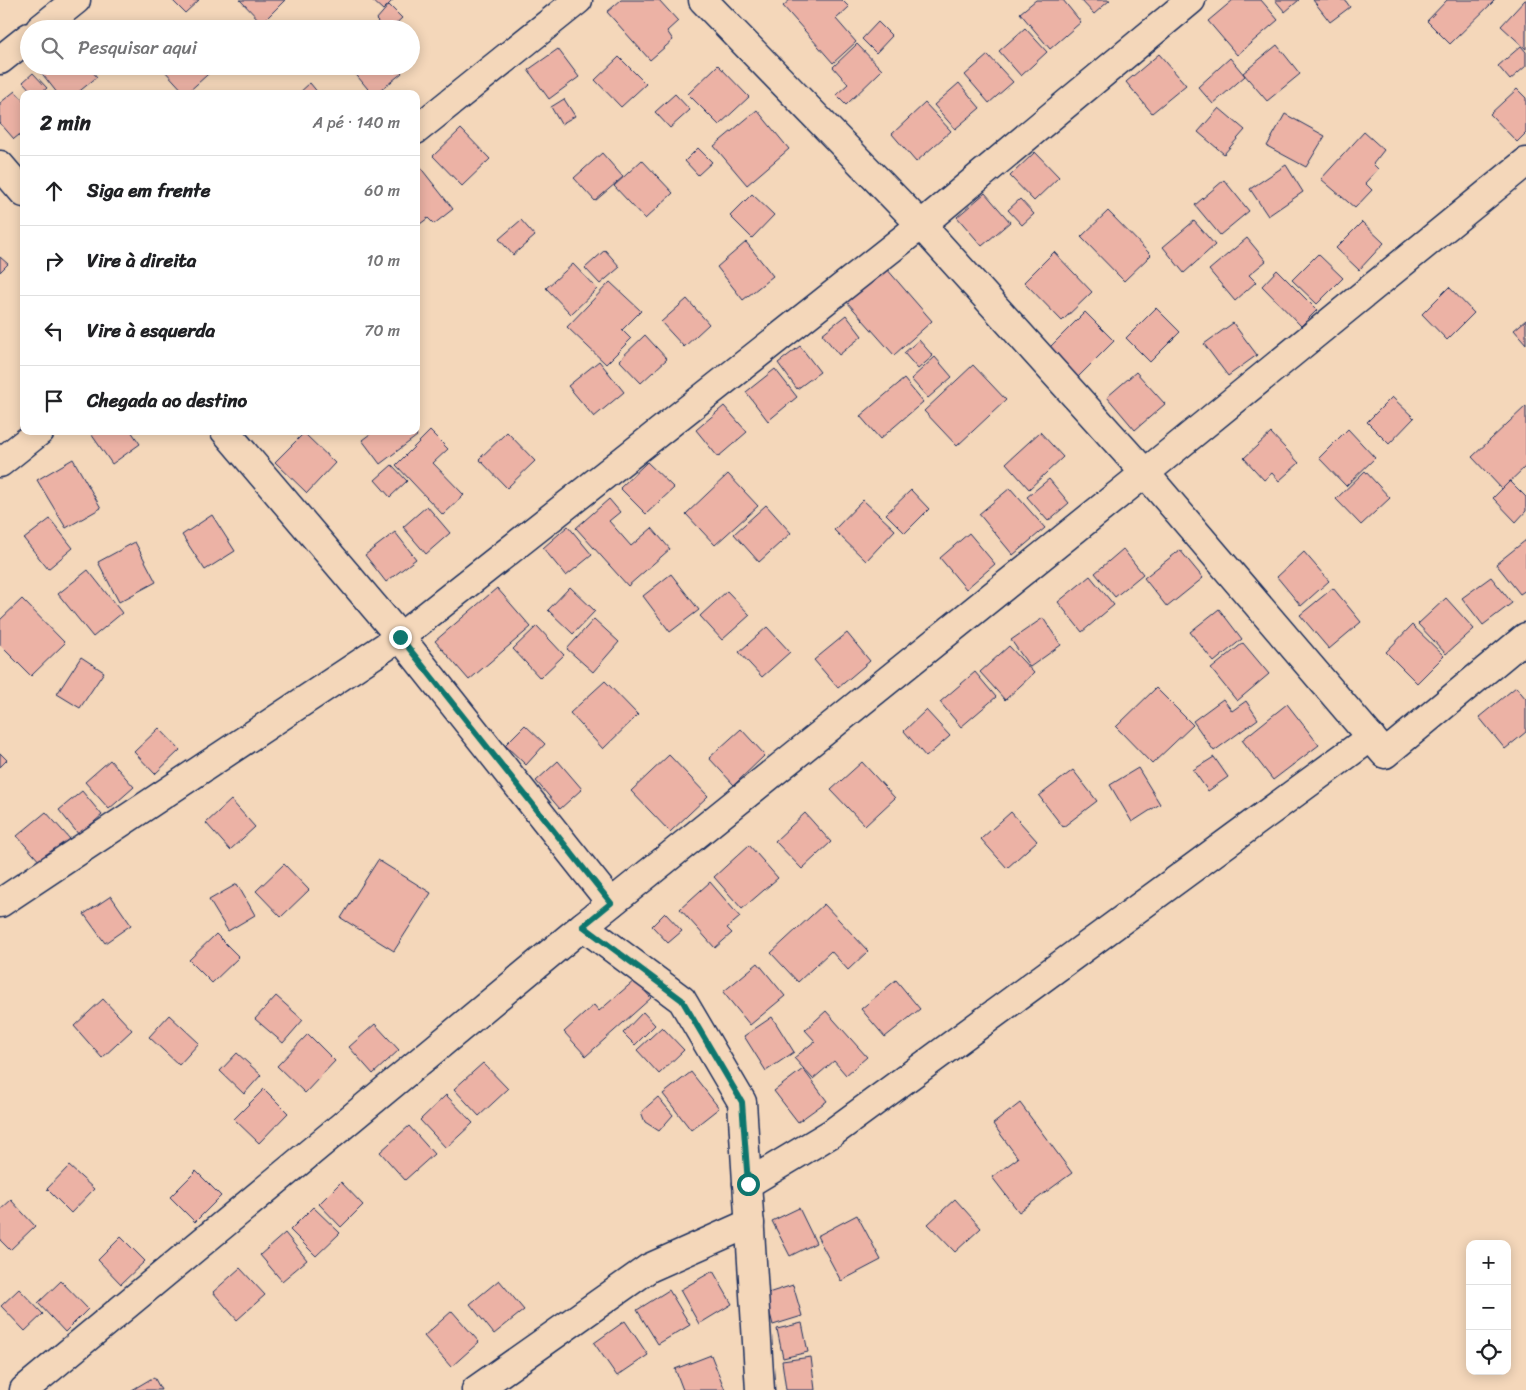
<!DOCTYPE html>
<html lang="pt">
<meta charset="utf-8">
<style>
body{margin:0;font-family:Sriracha,sans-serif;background:#f2f2f2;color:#202124}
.controls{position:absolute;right:15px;bottom:15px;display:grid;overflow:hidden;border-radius:10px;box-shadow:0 2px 12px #0003}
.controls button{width:45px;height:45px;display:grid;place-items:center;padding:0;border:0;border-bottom:1px solid #e0e0e0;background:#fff;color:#202124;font:25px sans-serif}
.stop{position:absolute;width:15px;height:15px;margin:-11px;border:4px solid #0f766e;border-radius:50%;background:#fff}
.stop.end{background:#0f766e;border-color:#fff;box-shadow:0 1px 5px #0008}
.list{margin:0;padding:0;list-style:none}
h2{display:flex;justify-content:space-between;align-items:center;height:65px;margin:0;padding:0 20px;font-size:21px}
h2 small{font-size:16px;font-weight:400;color:#757577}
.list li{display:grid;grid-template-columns:32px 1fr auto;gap:15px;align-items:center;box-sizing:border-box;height:70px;padding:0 20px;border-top:1px solid #e0e0e0}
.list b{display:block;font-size:19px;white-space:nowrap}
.list em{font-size:16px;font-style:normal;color:#757577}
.icon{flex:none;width:28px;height:28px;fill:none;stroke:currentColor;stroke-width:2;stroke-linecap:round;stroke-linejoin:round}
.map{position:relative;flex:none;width:1526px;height:1390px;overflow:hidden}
.search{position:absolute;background:#fff;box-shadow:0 2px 12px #0003;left:20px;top:20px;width:400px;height:55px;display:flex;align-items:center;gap:12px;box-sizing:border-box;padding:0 18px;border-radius:28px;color:#757577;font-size:19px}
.panel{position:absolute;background:#fff;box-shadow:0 2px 12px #0003;left:20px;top:90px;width:400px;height:345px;border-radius:10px}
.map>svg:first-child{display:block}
</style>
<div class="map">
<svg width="1526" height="1390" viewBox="0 0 1526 1390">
<rect width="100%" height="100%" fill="#f4d7ba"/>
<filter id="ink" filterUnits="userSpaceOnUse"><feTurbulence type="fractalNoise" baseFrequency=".02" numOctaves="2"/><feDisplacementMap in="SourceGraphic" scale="10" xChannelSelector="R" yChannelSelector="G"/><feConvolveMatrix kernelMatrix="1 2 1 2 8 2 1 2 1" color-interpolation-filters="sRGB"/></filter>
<g filter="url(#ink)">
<g fill="#ecb2a5" stroke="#1b2f5e">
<polygon points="172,0 199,0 185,13"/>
<polygon points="240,0 285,0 262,23"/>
<polygon points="372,0 393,0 383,10"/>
<polygon points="621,0 659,0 678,21 667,31 673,40 650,60 607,12"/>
<polygon points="790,0 842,0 849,7 836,19 856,42 833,63 783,6"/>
<polygon points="1036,0 1063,0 1081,22 1050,49 1020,13"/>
<polygon points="1081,0 1110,0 1094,14"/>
<polygon points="1233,0 1261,0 1278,20 1237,55 1208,21"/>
<polygon points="1275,0 1299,0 1285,12"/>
<polygon points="1313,0 1345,0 1350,7 1330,22"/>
<polygon points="1447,0 1495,0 1450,44 1427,21"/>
<polygon points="1525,0 1526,0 1526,49 1501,26"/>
<polygon points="389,5 402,18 390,29 385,29 376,20"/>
<polygon points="878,22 892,36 876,53 862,39"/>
<polygon points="1025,28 1047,52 1021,76 999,51"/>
<polygon points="857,44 882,70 846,105 836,95 848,84 833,67"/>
<polygon points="1277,45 1300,74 1267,101 1243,73"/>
<polygon points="1521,46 1526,52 1526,66 1510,80 1498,66"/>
<polygon points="558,49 579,77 549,99 528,70"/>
<polygon points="1159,54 1186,85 1152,113 1126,82"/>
<polygon points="988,55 1013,82 989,103 965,75"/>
<polygon points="619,57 646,84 621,107 595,80"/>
<polygon points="1230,58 1245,76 1213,104 1198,87"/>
<polygon points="718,65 749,97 719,125 688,94"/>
<polygon points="46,66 88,66 97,77 76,94 58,94 40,71"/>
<polygon points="166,66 217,66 186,94 163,69"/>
<polygon points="349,66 396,66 402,73 376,94 372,94"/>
<polygon points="33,73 47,88 40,94 34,94 23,82"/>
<polygon points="310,83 319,94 298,94"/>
<polygon points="959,83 980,108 955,129 934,105"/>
<polygon points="1517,89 1526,98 1526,133 1517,142 1490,114"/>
<polygon points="15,91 24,101 24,131 14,139 0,123 0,103"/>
<polygon points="675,94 690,110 670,128 655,112"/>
<polygon points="564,99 575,116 561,124 551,107"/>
<polygon points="925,103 951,131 916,162 892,134"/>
<polygon points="1219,108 1245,130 1224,154 1198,132"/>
<polygon points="757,110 789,149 747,185 714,146"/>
<polygon points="1285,114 1325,136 1306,167 1267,146"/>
<polygon points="461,129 490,159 462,186 433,156"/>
<polygon points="1364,132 1384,150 1373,164 1378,169 1365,183 1372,190 1355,208 1321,179"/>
<polygon points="698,148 712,162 698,175 685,161"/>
<polygon points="1035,152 1059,177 1034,201 1010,176"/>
<polygon points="602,153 623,177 595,201 574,178"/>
<polygon points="642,160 673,193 645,219 614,186"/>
<polygon points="416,162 453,209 434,224 428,218 416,227"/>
<polygon points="1286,165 1303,192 1268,216 1250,189"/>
<polygon points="1224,180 1249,211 1220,235 1195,205"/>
<polygon points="985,193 1010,222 982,246 957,217"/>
<polygon points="752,194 774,215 752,238 730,216"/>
<polygon points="1020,199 1034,214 1022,225 1008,210"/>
<polygon points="1108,211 1151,255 1124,281 1081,237"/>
<polygon points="521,220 535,236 513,255 499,239"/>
<polygon points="1194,221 1215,245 1184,273 1163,247"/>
<polygon points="1362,222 1384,243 1359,270 1336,248"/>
<polygon points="1247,238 1266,261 1249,275 1256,282 1235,301 1209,270"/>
<polygon points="746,242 773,276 743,300 717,267"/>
<polygon points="605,250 620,267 600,284 585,268"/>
<polygon points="1054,252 1092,292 1062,321 1024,282"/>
<polygon points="1318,254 1343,278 1317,304 1292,280"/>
<polygon points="0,257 8,264 0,272"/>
<polygon points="573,264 597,289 571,314 546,288"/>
<polygon points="886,268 932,321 894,355 847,302"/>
<polygon points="1277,270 1317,310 1301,326 1262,286"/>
<polygon points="610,282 641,311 622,330 631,339 606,364 567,327"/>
<polygon points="1449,287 1474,313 1447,340 1422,314"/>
<polygon points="687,299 709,324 684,347 661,322"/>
<polygon points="1156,308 1180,332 1150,362 1126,338"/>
<polygon points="1085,312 1114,341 1077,378 1048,349"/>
<polygon points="846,315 862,336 839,355 822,334"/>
<polygon points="1526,320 1526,344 1514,330"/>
<polygon points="1233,323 1257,355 1228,376 1204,344"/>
<polygon points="645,335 667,359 641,383 619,360"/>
<polygon points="919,340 933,356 918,369 904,353"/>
<polygon points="800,346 820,372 797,389 778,363"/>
<polygon points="935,357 952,377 928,398 911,379"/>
<polygon points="599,361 624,392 594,417 568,386"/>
<polygon points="973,365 1006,400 957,446 924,411"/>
<polygon points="775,369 797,397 768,421 746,392"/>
<polygon points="1136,372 1165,404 1135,430 1107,397"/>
<polygon points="904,379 923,402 880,439 860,416"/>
<polygon points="1392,397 1414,418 1389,444 1367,422"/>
<polygon points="724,406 747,432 718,457 696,430"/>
<polygon points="1526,406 1526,466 1502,489 1472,457"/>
<polygon points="1348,429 1375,458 1346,486 1319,458"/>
<polygon points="89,431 131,431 140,444 112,464"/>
<polygon points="374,431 414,431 417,436 380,464 362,440"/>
<polygon points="430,431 448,449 433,463 464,495 443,515 396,465"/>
<polygon points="507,432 535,461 507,488 479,459"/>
<polygon points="1040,432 1063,457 1029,489 1006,463"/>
<polygon points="304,433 335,463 307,493 275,462"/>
<polygon points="1271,433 1299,463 1279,481 1272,473 1264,480 1244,458"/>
<polygon points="73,459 101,508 66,528 37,480"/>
<polygon points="647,462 674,488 646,514 620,488"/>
<polygon points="392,465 407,481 390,497 375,480"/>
<polygon points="1365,471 1390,498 1361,525 1336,499"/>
<polygon points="728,474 758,506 715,545 686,514"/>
<polygon points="1049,479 1069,503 1048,521 1027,497"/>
<polygon points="1510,481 1526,497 1526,511 1516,522 1493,498"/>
<polygon points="1010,488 1045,528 1013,555 979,514"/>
<polygon points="911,490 929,509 905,533 886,514"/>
<polygon points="609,499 620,512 609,521 631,546 652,528 670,549 628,586 576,528"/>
<polygon points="863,500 895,530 866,561 834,530"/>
<polygon points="766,505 791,533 759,562 734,534"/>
<polygon points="427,506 450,533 426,554 403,527"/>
<polygon points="212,515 235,551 205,570 182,535"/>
<polygon points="50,519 73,548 48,569 24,539"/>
<polygon points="568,526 592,555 566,576 543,548"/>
<polygon points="395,532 416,559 386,582 365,555"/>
<polygon points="969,533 995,564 966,589 940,558"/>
<polygon points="1526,540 1526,590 1520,594 1496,564"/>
<polygon points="135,542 156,582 119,602 98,562"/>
<polygon points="1123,549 1143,574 1115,597 1095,573"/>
<polygon points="1180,550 1203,578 1167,607 1144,578"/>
<polygon points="1304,552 1329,581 1301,606 1277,577"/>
<polygon points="88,570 122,613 93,637 58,594"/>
<polygon points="671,574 699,610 670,632 643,596"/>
<polygon points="1090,576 1114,605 1082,632 1058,602"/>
<polygon points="1491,577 1512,603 1483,625 1462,598"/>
<polygon points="570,587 595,611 573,634 548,610"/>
<polygon points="497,588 531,627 469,680 435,641"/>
<polygon points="1333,588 1361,622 1329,649 1300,615"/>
<polygon points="727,591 750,615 722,640 700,616"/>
<polygon points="1446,598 1474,629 1446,654 1418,624"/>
<polygon points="22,599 65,643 31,676 0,645 0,620"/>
<polygon points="1219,609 1242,639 1214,662 1190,632"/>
<polygon points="1043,618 1061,645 1030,667 1011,640"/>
<polygon points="594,619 619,642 593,672 567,649"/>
<polygon points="1412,625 1444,656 1417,683 1386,652"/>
<polygon points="537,626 564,655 540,678 513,649"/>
<polygon points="767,627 790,652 762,677 739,652"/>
<polygon points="847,633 870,661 838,688 814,660"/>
<polygon points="1243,643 1269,674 1237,701 1211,669"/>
<polygon points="1009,646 1034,673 1005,700 980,672"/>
<polygon points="81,657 104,672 80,708 57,694"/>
<polygon points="975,672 996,697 961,727 940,702"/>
<polygon points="605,681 638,715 603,749 570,713"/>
<polygon points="1516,687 1526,699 1526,732 1505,749 1479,717"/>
<polygon points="1156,688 1193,725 1152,764 1116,727"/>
<polygon points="1223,699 1232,711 1246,701 1258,719 1214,751 1193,721"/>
<polygon points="1287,704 1319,745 1273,780 1242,740"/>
<polygon points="926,710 950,736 926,757 904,731"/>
<polygon points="525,725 545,744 526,765 505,745"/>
<polygon points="159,728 180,750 155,774 134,752"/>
<polygon points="741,729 765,755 734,785 709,758"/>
<polygon points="0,753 7,760 0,767"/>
<polygon points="669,755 708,796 670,832 631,791"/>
<polygon points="1214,757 1228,777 1208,791 1193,770"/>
<polygon points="110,760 134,787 109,809 85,782"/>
<polygon points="558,761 582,789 560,809 536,781"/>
<polygon points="862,762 895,798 865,826 831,790"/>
<polygon points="1138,768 1160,804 1132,822 1110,785"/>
<polygon points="1073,770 1097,801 1063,827 1039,796"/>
<polygon points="82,791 102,815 79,835 59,810"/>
<polygon points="231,800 255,827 230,850 206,823"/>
<polygon points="46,812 70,839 41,863 17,836"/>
<polygon points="1011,812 1037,841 1007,868 981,839"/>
<polygon points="805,813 831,842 802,869 775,841"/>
<polygon points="749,845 778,878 742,909 714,877"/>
<polygon points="378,860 431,893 394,951 341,918"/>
<polygon points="284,864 309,890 281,917 256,891"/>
<polygon points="710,882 740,917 727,928 732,933 715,948 680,909"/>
<polygon points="237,884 255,915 228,931 209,900"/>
<polygon points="111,896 131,925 105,943 84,914"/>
<polygon points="824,904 868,951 848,970 831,951 798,982 771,953"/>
<polygon points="665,913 682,931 668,943 652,926"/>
<polygon points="216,934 239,957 212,983 189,960"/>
<polygon points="758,963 785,996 750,1025 723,992"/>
<polygon points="635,980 651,998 586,1056 564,1032 594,1005 599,1011"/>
<polygon points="896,980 920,1009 885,1037 861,1009"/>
<polygon points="276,996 303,1020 283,1043 255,1019"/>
<polygon points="103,999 132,1030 102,1058 74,1026"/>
<polygon points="826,1011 867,1057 846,1075 834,1061 813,1079 794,1058 815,1041 805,1030"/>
<polygon points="643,1012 655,1025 635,1045 623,1033"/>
<polygon points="169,1015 199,1043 179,1065 149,1037"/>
<polygon points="772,1017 794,1052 766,1071 744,1036"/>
<polygon points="375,1024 399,1050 373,1074 349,1047"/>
<polygon points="662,1027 684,1050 659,1074 637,1050"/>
<polygon points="308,1034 335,1061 305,1093 277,1066"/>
<polygon points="237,1053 261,1075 244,1094 220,1071"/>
<polygon points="483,1063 508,1089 479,1116 454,1089"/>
<polygon points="803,1069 827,1101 798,1122 774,1091"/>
<polygon points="691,1072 719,1108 691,1130 663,1094"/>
<polygon points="264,1089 288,1113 259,1143 234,1119"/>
<polygon points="446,1095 473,1123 446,1148 420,1120"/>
<polygon points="658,1097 673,1115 659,1131 645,1122 641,1112"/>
<polygon points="1020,1103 1072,1173 1019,1212 992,1177 1018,1158 993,1124"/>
<polygon points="409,1126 434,1154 405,1180 380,1152"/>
<polygon points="69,1166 94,1189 71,1213 47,1189"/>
<polygon points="196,1171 221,1196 195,1222 170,1197"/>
<polygon points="341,1182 363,1205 341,1227 319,1204"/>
<polygon points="955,1199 981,1228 955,1252 928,1224"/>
<polygon points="11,1200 35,1226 10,1250 0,1240 0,1210"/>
<polygon points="313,1207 340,1233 316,1256 290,1230"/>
<polygon points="799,1208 816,1243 790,1256 772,1221"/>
<polygon points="857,1215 881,1260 841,1281 817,1236"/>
<polygon points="285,1233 307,1260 282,1281 260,1255"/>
<polygon points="121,1237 145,1261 121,1284 98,1260"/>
<polygon points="240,1268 265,1295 237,1320 213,1292"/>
<polygon points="713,1271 732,1304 699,1324 680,1290"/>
<polygon points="499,1280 524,1310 494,1334 470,1304"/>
<polygon points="61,1281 88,1309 65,1332 38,1303"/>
<polygon points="793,1285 802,1316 773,1325 765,1294"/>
<polygon points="19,1289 43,1314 25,1331 1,1306"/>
<polygon points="669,1290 690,1325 658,1344 637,1310"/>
<polygon points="452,1311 479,1342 451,1367 424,1336"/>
<polygon points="625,1321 648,1355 617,1376 594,1343"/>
<polygon points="802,1323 808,1352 783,1358 777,1329"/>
<polygon points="711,1355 725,1390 683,1390 675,1369"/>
<polygon points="811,1357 815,1390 786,1390 782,1361"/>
<polygon points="154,1377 161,1390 132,1390"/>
</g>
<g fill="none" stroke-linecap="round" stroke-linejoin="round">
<defs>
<g id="minor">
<polyline points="703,0 921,225 1145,473 1385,754 1526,637"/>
<polyline points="40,29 76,0"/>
<polyline points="0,60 29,37"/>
<polyline points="416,130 578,0"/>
<polyline points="0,165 24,193"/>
<polyline points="225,431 400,637 611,903"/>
<polyline points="0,463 40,431"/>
<polyline points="0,903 400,637 921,225 1191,0"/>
<polyline points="747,1184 832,1133 1371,737"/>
<polyline points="24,1390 583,926"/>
<polyline points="476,1390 649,1268 750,1223"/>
<polyline points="760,1390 742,1102 682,1000 583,926 1145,473 1526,162"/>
</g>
</defs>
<use href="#minor" stroke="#1b2f5e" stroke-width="31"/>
<use href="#minor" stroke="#f4d7ba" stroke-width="28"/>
</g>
</g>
<g fill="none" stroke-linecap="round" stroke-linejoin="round" filter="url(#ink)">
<polyline stroke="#0f766e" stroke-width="6" points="400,637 611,903 583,926 682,1000 742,1102 748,1184"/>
</g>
</svg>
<div class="controls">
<button>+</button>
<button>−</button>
<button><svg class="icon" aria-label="locate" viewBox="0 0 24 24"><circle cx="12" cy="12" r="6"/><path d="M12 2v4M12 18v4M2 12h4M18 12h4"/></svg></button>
</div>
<div class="stop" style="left:748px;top:1184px"></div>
<div class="stop end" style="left:400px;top:637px"></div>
<div class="search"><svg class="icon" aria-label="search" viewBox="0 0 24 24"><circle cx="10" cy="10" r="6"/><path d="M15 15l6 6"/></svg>Pesquisar aqui</div>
<section class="panel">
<h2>2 min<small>A pé · 140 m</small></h2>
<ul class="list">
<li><svg class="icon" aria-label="ahead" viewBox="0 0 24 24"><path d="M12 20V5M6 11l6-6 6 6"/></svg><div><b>Siga em frente</b></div><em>60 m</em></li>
<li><svg class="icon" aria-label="right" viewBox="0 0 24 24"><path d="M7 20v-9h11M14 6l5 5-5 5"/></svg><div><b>Vire à direita</b></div><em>10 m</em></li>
<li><svg class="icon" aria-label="left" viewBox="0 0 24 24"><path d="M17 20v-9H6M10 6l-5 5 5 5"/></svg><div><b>Vire à esquerda</b></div><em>70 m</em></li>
<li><svg class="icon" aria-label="arrive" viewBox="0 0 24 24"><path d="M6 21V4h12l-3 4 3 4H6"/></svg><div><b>Chegada ao destino</b></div></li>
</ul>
</section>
</div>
